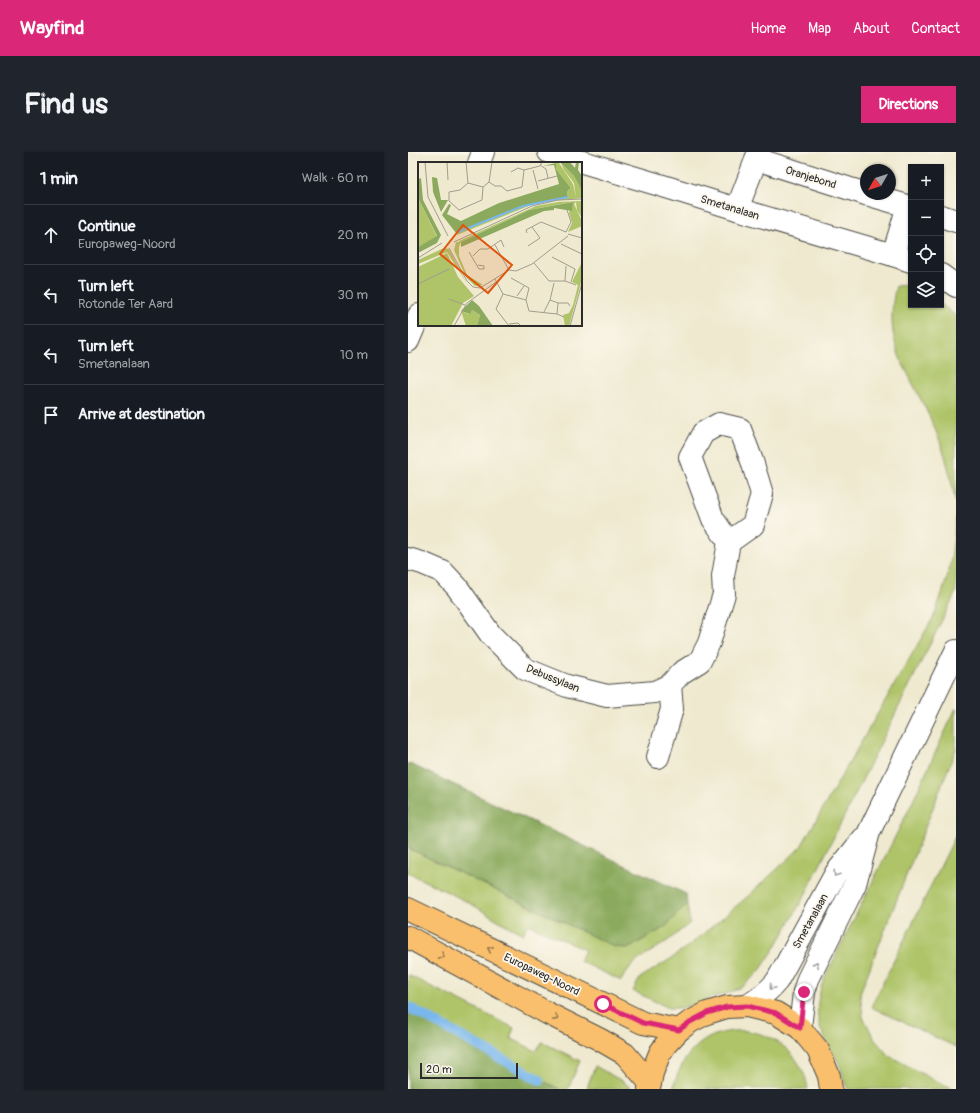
<!DOCTYPE html>
<meta charset="utf-8">
<style>
body{margin:0;font-family:Pangolin,sans-serif;background:#20242c;color:#f1f3f6}
.controls{position:absolute;right:12px;top:12px;display:grid;overflow:hidden;border-radius:0px;box-shadow:0 1px 3px #0004}
.controls button{width:36px;height:36px;display:grid;place-items:center;padding:0;border:0;border-bottom:1px solid #363941;background:#171b24;color:#f1f3f6;font:20px sans-serif}
.compass{position:absolute;left:452px;top:12px;width:36px;height:36px;border-radius:50%;background:#171b24;box-shadow:0 1px 3px #0004;rotate:231deg}
.scale{position:absolute;left:12px;bottom:10px;width:98px;box-sizing:border-box;padding-left:4px;border:2px solid #2b2b2b;border-top:0;font-size:11px;line-height:14px;white-space:nowrap;color:#2b2b2b;-webkit-text-stroke:3px #fbf7ec;paint-order:stroke}
.stop{position:absolute;width:12px;height:12px;margin:-9px;border:3px solid #db2777;border-radius:50%;background:#fff}
.stop.end{background:#db2777;border-color:#fff;box-shadow:0 1px 4px #0008}
.list{margin:0;padding:0;list-style:none}
h2{display:flex;justify-content:space-between;align-items:center;height:52px;margin:0;padding:0 16px;font-size:17px}
h2 small{font-size:13px;font-weight:400;color:#9ea1a6}
.list li{display:grid;grid-template-columns:26px 1fr auto;gap:12px;align-items:center;box-sizing:border-box;height:60px;padding:0 16px;border-top:1px solid #363941}
.list b{display:block;font-size:15px;white-space:nowrap}
.list p{margin:0;font-size:13px;white-space:nowrap;color:#9ea1a6}
.list em{font-size:13px;font-style:normal;color:#9ea1a6}
.icon{flex:none;width:22px;height:22px;fill:none;stroke:currentColor;stroke-width:2;stroke-linecap:round;stroke-linejoin:round}
.map{position:relative;flex:none;width:548px;height:937px;overflow:hidden;border-radius:0px}
header{display:flex;align-items:center;gap:24px;box-sizing:border-box;height:56px;padding:0 20px;background:#db2777;color:#fff}
header strong{font-size:19px}
nav{display:flex;gap:22px;margin-inline-start:auto;font-size:14px}
.intro{display:flex;align-items:center;justify-content:space-between;box-sizing:border-box;height:96px;padding:0 24px}
h1{margin:0;font-size:28px}
.button{padding:10px 18px;border-radius:0px;background:#db2777;color:#fff;font-size:14px;font-weight:700}
main{display:flex;gap:24px;padding:0 24px}
aside{flex:1;background:#171b24;border-radius:0px;box-shadow:0 1px 3px #0004}
.map>svg:first-child{display:block}
</style>
<header>
<strong>Wayfind</strong>
<nav><a>Home</a><a>Map</a><a>About</a><a>Contact</a></nav>
</header>
<div class="intro"><h1>Find us</h1><a class="button">Directions</a></div>
<main>
<aside>
<h2>1 min<small>Walk · 60 m</small></h2>
<ul class="list">
<li><svg class="icon" aria-label="ahead" viewBox="0 0 24 24"><path d="M12 20V5M6 11l6-6 6 6"/></svg><div><b>Continue</b><p>Europaweg-Noord</p></div><em>20 m</em></li>
<li><svg class="icon" aria-label="left" viewBox="0 0 24 24"><path d="M17 20v-9H6M10 6l-5 5 5 5"/></svg><div><b>Turn left</b><p>Rotonde Ter Aard</p></div><em>30 m</em></li>
<li><svg class="icon" aria-label="left" viewBox="0 0 24 24"><path d="M17 20v-9H6M10 6l-5 5 5 5"/></svg><div><b>Turn left</b><p>Smetanalaan</p></div><em>10 m</em></li>
<li><svg class="icon" aria-label="arrive" viewBox="0 0 24 24"><path d="M6 21V4h12l-3 4 3 4H6"/></svg><div><b>Arrive at destination</b></div></li>
</ul>
</aside>
<div class="map">
<svg width="548" height="937" viewBox="0 0 548 937">
<rect width="100%" height="100%" fill="#fbf7ec"/>
<filter id="ink" filterUnits="userSpaceOnUse"><feTurbulence type="fractalNoise" baseFrequency=".025" numOctaves="2"/><feDisplacementMap in="SourceGraphic" scale="8" xChannelSelector="R" yChannelSelector="G"/><feConvolveMatrix kernelMatrix="1 2 1 2 8 2 1 2 1" color-interpolation-filters="sRGB"/></filter>
<filter id="wash" filterUnits="userSpaceOnUse"><feTurbulence type="fractalNoise" baseFrequency=".012" numOctaves="4" result="noise"/><feDisplacementMap in="SourceGraphic" scale="16" xChannelSelector="R" yChannelSelector="G"/><feGaussianBlur stdDeviation="0.9" result="paint"/><feColorMatrix in="noise" values="0 0 0 0 0 0 0 0 0 0 0 0 0 0 0 0 0 1.4 0 .05"/><feComposite in="paint" operator="in"/></filter>
<g filter="url(#wash)">
<rect width="100%" height="100%" fill="#efe9cf"/>
<g fill="#afc469" stroke="#6d784a">
<path d="M503,133V153H533V152L548,164V353C543,327 538,301 527,277C519,258 509,241 500,222C496,214 491,206 489,197C482,177 483,154 488,134Z"/>
<path d="M548,364V440L395,747L367,796L351,820L335,834L321,841L299,847L284,853L271,856H261L225,839L232,826L264,806L288,788L339,745L392,696L525,466C531,450 537,434 541,418C545,400 546,382 548,364Z"/>
<path d="M548,556V597L452,841L455,865L467,888L480,903L520,925L546,937H440C435,928 435,922 432,914C428,903 420,894 416,884C406,863 409,847 416,827L504,651Z"/>
<polygon points="548,683 548,895 463,855"/>
<path d="M0,696L207,795L221,796L257,775L279,752L282,771C273,778 264,786 255,792C237,804 223,809 213,829L172,809L177,798L120,772L115,782L100,774L60,750L0,721Z"/>
<polygon points="0,823 106,876 102,886 128,899 134,890 172,909 160,937 152,937 132,928 0,855"/>
<path d="M325,879C331,879 338,878 344,880C367,884 387,900 396,922C398,926 399,932 400,937H265C271,913 283,893 307,883C312,881 319,880 325,879Z"/>
<polygon points="187,914 214,929 224,937 180,937 180,933"/>
</g>
<g fill="#8baa5d" stroke="#5b6a44">
<polygon points="0,611 278,742 279,752 257,775 221,796 207,795 0,696"/>
<polygon points="0,855 132,928 152,937 0,937"/>
</g>
<g fill="none" stroke-linecap="round" stroke-linejoin="round">
<polyline stroke="#79b7ec" stroke-width="10" points="0,855 132,928"/>
</g>
</g>
<g filter="url(#ink)">
<g fill="none" stroke-linecap="round" stroke-linejoin="round">
<defs>
<g id="minor">
<polyline points="141,0 255,34 329,57 485,103 503,109"/>
<polyline points="348,7 458,42"/>
<polyline points="71,11 75,0"/>
<polyline points="458,42 503,55"/>
<polyline points="329,57 351,0"/>
<polyline points="533,64 548,69"/>
<polyline points="485,103 500,54"/>
<polyline points="533,123 548,134"/>
<polyline points="0,189 11,163"/>
<polyline points="0,407 14,411 35,420 49,435 83,483 117,517 159,534 199,544 247,540 262,533"/>
<polyline points="250,605 264,557 262,533 273,521 292,509 301,491 316,442 315,424 321,390 345,373 354,342 344,309 332,277 311,272 295,281 282,305 305,367 321,390"/>
<path d="M339,854C351,847 360,840 369,829L428,721L455,687"/>
<polyline points="392,876 396,840 400,827 447,732 461,680 548,499"/>
</g>
<g id="major">
<polyline points="0,757 235,871 271,878"/>
<polyline points="0,785 141,862 191,887 217,902 242,931"/>
<polyline points="241,937 244,921 252,901 258,892 271,878 282,870 299,861 319,855 339,854 368,861 392,876 410,898 421,924 423,937"/>
</g>
</defs>
<use href="#minor" stroke="#484844" stroke-width="24"/>
<use href="#major" stroke="#484844" stroke-width="24"/>
<use href="#minor" stroke="#fff" stroke-width="22"/>
<use href="#major" stroke="#f9bf6d" stroke-width="22"/>
</g>
<defs><path id="oneway-chevron" d="M-2-3.5L2.5 0L-2 3.5" fill="none" stroke-width="1.6" stroke-linecap="round" stroke-linejoin="round"/></defs>
<g stroke="#a0a0a0">
<use href="#oneway-chevron" transform="translate(428 722) rotate(124)"/>
<use href="#oneway-chevron" transform="translate(408 812) rotate(-64)"/>
<use href="#oneway-chevron" transform="translate(364 835) rotate(130)"/>
</g>
<g stroke="#92754c">
<use href="#oneway-chevron" transform="translate(82 797) rotate(-154)"/>
<use href="#oneway-chevron" transform="translate(34 804) rotate(29)"/>
<use href="#oneway-chevron" transform="translate(148 866) rotate(27)"/>
</g>
</g>
<g fill="none" stroke-linecap="round" stroke-linejoin="round" filter="url(#ink)">
<polyline stroke="#db2777" stroke-width="5" points="195,852 235,871 271,878 282,870 299,861 319,855 339,854 368,861 392,876 396,840"/>
</g>
<g text-anchor="middle" stroke-width="3.5" stroke-linejoin="round" paint-order="stroke">
<g font-size="11" fill="#2b2b2b" stroke="#fbf7ec">
<text transform="translate(403 25) rotate(17)" y="4">Oranjebond</text>
<text transform="translate(322 55) rotate(17)" y="4">Smetanalaan</text>
<text transform="translate(145 526) rotate(22)" y="4">Debussylaan</text>
<text transform="translate(402 769) rotate(-61)" y="4">Smetanalaan</text>
<text transform="translate(134 822) rotate(26)" y="4">Europaweg-Noord</text>
</g>
</g>
<g transform="translate(10 10)">
<rect width="164" height="164" fill="#efe9cf"/>
<path d="M138,1H141L155,22L158,35L156,21L146,8L143,1L156,14L164,29V36L118,41L39,73L38,71L105,44L150,35L149,30L151,27L153,29L152,25L138,7ZM0,36L19,75L0,85ZM164,39V56L159,48L158,40L156,42L164,59V64L150,70L154,61L151,51L154,40L111,48L43,80L41,85V79L118,44L140,40ZM38,80H41V94L49,113L65,123L57,124L48,115L36,88ZM26,86L31,87L48,120L29,90L0,102V98ZM29,91L40,115L56,134L45,141L33,164H0V105ZM164,100V117L151,164H147L145,153L151,151L155,143L160,123L154,120ZM54,148L62,153L59,164H48L43,149L51,152Z" fill="#afc469"/>
<path d="M152,0L157,6L158,0H161L160,8L164,14V29L156,14L143,1ZM138,1V7L152,25L153,30L151,27L149,30L150,35L105,44L38,71L24,53L31,42L33,43L29,52L43,59L81,41L141,22L136,3L125,4ZM14,15L19,16L23,38H30L23,50L15,30ZM3,16L5,38L23,73L19,81L0,91V85L19,74L0,36V17ZM155,40L154,49L136,46V48L126,49L43,85V80L111,48ZM54,138L61,144L75,164H59L62,153L54,148L52,152L43,149Z" fill="#8baa5d"/>
<path fill="none" stroke="#79b7ec" stroke-width="2" d="M40,70L105,44L150,35"/>
<path fill="none" stroke="#a19d8d" stroke-width="1" d="M7,0L10,35L30,74M29,0L30,18M48,0L50,21L65,25L71,20L77,24H83L89,29L104,25L106,8L122,4L124,0M122,3L128,7L130,16M115,8L120,27M93,10L100,6L106,8M120,19L139,14M71,20L74,0M50,21L42,28L31,30V39L41,48L64,38L65,25M109,71L108,68L123,60L148,70L153,60L149,48M150,72L164,76M36,80L114,44L140,38L164,37M143,82L164,92M77,83L91,108M110,84L122,76L114,65M31,86L49,119L55,125L62,126L91,108L98,109L114,102L150,74M51,90L61,107H66V104L60,103M55,94L62,87H70L83,78L86,85M134,95L157,107L153,120M0,96L24,81M116,101L131,119H147M148,104L147,119L158,123M93,116L111,126L108,138M77,117L85,132L108,138L111,149L139,152L146,155M0,122L31,107M85,132L78,147L91,164M99,134L106,124M31,137L47,143M132,138L140,141L139,152M140,141H150L152,144M126,150L132,138L136,121M91,162L100,161L103,164M36,164L49,141L78,120M152,164L164,121"/>
<path fill="#df570e" fill-opacity="0.15" stroke="#df570e" stroke-width="2" d="M45,63L94,103L70,131L22,92Z"/>
<rect width="164" height="164" fill="none" stroke="#2b2b2b" stroke-width="2"/>
</g>
</svg>
<div class="controls">
<button>+</button>
<button>−</button>
<button><svg class="icon" aria-label="locate" viewBox="0 0 24 24"><circle cx="12" cy="12" r="6"/><path d="M12 2v4M12 18v4M2 12h4M18 12h4"/></svg></button>
<button><svg class="icon" aria-label="layers" viewBox="0 0 24 24"><path d="M12 4l9 5-9 5-9-5zM3 14l9 5 9-5"/></svg></button>
</div>
<svg class="compass" viewBox="-18 -18 36 36"><path d="M0-13l5 13h-10z" fill="#e53935"/><path d="M0 13l5-13h-10z" fill="#9ea1a6"/></svg>
<div class="scale">20 m</div>
<div class="stop" style="left:195px;top:852px"></div>
<div class="stop end" style="left:396px;top:840px"></div>
</div>
</main>
